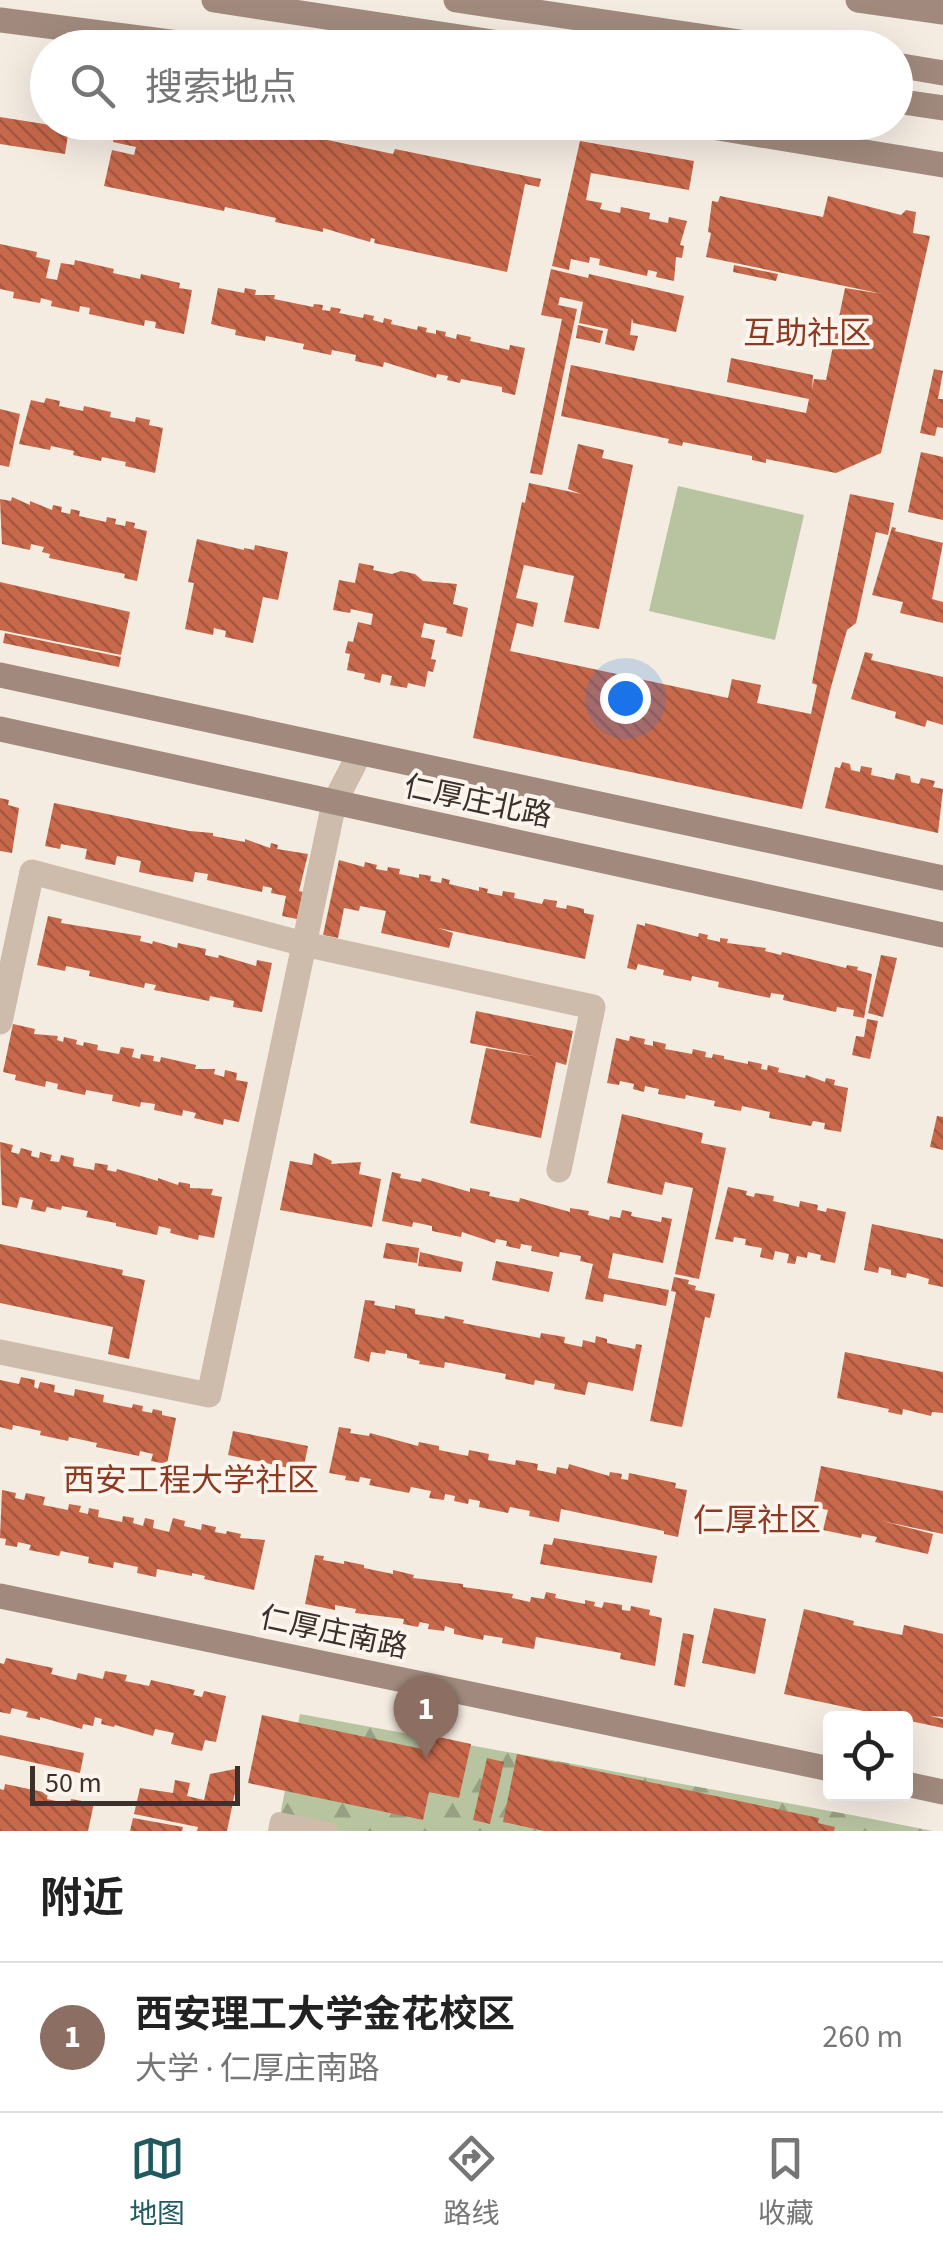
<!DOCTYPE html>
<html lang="zh">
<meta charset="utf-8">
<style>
body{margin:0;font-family:"Source Sans 3","Noto Sans SC",sans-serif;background:#f2f2f2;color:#222}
.controls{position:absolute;right:30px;bottom:30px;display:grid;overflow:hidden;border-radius:10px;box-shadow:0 10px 40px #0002}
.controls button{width:90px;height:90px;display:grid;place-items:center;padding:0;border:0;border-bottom:2px solid #e0e0e0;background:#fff;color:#222;font:50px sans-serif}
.scale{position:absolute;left:30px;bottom:25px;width:210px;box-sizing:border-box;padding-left:10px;border:5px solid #3b302b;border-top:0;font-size:28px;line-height:35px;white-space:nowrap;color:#3b302b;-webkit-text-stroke:8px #fbf5ee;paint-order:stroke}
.you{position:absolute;left:625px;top:698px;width:35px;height:35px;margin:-25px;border:8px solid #fff;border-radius:50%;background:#1a73e8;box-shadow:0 0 0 15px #1a73e833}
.badge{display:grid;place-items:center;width:65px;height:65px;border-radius:50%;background:#1f5a5e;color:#fff;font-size:32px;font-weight:700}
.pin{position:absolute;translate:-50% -82px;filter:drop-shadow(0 2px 5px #0008)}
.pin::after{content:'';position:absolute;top:52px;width:35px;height:30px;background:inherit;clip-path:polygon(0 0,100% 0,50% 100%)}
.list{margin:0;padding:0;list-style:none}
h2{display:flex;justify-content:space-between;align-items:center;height:130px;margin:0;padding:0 40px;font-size:42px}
h2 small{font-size:32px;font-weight:400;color:#767676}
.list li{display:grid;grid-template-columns:65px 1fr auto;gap:30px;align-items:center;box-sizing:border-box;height:150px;padding:0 40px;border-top:2px solid #e0e0e0}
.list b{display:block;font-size:38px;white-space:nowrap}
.list p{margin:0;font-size:32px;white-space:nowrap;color:#767676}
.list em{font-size:32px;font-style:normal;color:#767676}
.icon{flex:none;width:55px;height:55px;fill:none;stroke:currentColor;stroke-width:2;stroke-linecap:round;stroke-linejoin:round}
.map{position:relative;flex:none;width:943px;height:1831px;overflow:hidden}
.search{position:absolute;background:#fff;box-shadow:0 10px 40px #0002;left:30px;right:30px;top:30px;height:110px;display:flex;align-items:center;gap:25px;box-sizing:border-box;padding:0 35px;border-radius:55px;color:#767676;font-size:38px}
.sheet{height:280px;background:#fff}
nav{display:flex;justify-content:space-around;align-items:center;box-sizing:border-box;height:140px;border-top:2px solid #e0e0e0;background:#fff;font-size:28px;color:#767676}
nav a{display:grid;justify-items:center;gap:5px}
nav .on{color:#1f5a5e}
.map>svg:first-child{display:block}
</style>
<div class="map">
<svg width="943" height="1831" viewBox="0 0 943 1831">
<defs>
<pattern id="forest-firs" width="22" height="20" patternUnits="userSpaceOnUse" patternTransform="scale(2.5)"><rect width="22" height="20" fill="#b8c4a0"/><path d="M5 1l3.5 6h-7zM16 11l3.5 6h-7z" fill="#97a083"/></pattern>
<pattern id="building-back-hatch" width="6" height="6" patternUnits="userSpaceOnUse" patternTransform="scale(2.5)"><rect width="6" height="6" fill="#c8694b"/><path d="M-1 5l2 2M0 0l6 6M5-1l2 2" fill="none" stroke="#a4573f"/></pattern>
</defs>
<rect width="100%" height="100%" fill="#f4ebe1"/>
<polygon fill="url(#forest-firs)" points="300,1714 857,1816 933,1831 277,1831"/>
<polygon fill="#b8c4a0" points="678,486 804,515 775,640 649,611"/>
<g fill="url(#building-back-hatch)">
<polygon points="0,117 69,128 65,154 0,144"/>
<polygon points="107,122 244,122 393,154 395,149 541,179 539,187 525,184 507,272 374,243 375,239 371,238 370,242 323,228 323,232 275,222 276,218 225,207 224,211 104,186 112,150 134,155 136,147 113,142 115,133 105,131"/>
<polygon points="580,141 694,161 689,190 591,173 586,200 602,203 600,209 620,213 621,207 650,213 649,219 668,223 669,217 687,221 680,245 684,246 682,258 676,257 674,281 656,277 657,272 648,270 647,276 599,265 600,259 590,257 589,263 571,259 569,270 552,266"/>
<polygon points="720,196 823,217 828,196 901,215 906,210 916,212 913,233 930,236 881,453 836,473 766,459 766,463 752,460 752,456 683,442 682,446 668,443 669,439 561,416 571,365 806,413 809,399 727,382 731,358 813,375 812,389 814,379 826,380 845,288 883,294 706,257 711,233 708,232 712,201 718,202"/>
<polygon points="0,244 37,252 36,257 50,260 46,278 57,280 61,263 74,265 75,260 114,269 113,273 140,279 141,274 180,283 179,288 192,290 184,334 155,328 156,322 145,320 144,326 89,314 90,308 80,306 79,312 51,306 52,301 41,298 40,303 13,298 14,292 0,289"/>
<polygon points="734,265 778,274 776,281 733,272"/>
<polygon points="551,269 588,278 589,274 684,296 676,332 633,323 632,318 630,335 638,336 634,351 605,344 608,329 579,323 583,302 560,297 558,305 577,309 542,475 530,473 562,319 541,315"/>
<polygon points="218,288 244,293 245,288 256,290 255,295 275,295 274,299 313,307 314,304 323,305 322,310 330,311 331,307 341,309 339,313 363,318 364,314 374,316 373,320 383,323 384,318 392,320 391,324 417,330 418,326 427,328 426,332 436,334 436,330 446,332 445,336 456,339 457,334 471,337 470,341 509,350 510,345 525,348 515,395 502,392 502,387 461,379 460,383 447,380 448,376 437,374 436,378 384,362 383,367 355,361 356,355 332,350 331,355 303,349 304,344 266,336 265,341 235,335 236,330 211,324"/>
<polygon points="578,325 603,331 600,343 576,338"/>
<polygon points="934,369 943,371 938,399 943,399 943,428 937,427 935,436 920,433"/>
<polygon points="46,398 60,401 59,406 83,411 84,406 111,412 110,417 135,422 136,417 150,420 149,425 163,428 155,473 125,466 126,462 102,457 101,461 73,455 74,451 51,446 50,450 19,444 31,400 44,403"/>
<polygon points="0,409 20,414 9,467 0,465"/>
<polygon points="578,444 604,450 602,458 633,465 599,629 564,622 574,576 524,565 516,598 538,603 533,627 517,623 510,651 728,698 732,679 761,685 757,703 811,714 817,685 812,683 850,494 894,503 888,535 876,532 856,623 847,630 831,687 802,809 473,738 522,502 525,503 529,483 581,494 568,489"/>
<polygon points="921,452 943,457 943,520 908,512"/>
<polygon points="12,497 30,505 30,501 52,510 53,505 62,507 61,512 70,514 71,509 80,511 79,516 106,522 107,517 116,519 115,524 125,526 126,521 135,523 134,528 147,531 137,581 124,578 125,574 49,558 50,554 42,552 44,547 31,544 30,550 2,544 0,499 11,501"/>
<polygon points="892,527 896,528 895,531 943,543 932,599 943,602 943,623 900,613 903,602 872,595"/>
<polygon points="197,539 244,550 244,548 254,550 255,545 288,552 278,600 263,597 253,643 225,637 226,631 214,628 213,635 185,629 194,583 188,582"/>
<polygon points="359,563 374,566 373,570 392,574 401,571 415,574 423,581 457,584 453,604 468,608 462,637 446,633 447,628 424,623 421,637 435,640 431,659 436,660 433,672 428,671 425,687 408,683 407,688 390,685 392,676 382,674 380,683 364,679 365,674 347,670 350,654 345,653 348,641 353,642 358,622 371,625 373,614 351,609 350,613 333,610 339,580 355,583"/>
<polygon points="0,582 130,612 121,655 0,630"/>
<polygon points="5,633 121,657 119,667 3,643"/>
<polygon points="865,652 873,654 871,660 943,677 943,725 927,720 925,727 895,718 896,712 851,699"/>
<polygon points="842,762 850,764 851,770 860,772 861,766 872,768 871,775 894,780 896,773 910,776 911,782 919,784 921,778 935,781 933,787 943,789 938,833 825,808 835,767 840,768"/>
<polygon points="0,798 9,800 8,805 19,808 12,853 0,851"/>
<polygon points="54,803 189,831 213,833 213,836 245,842 245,839 270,848 271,843 278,845 277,849 308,854 299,891 303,892 297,919 282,916 286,896 271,893 272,888 263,886 262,892 207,880 208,874 195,872 193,882 153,875 139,872 141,861 117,856 115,865 85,859 87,849 61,844 60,849 45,846"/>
<polygon points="339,860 364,867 365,862 377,865 376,869 387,871 388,867 400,869 399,874 419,878 419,874 431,876 430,881 441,883 442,878 450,880 449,884 479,891 479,887 488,889 487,893 502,896 503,891 515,893 514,898 542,904 544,899 557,901 556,907 566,909 567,905 584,909 584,913 594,915 585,959 438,928 453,933 449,948 381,933 386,911 360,906 359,911 344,908 338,938 323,935"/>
<polygon points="48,916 62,919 61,923 141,936 140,941 152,944 153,941 177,948 178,943 206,949 205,955 218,958 219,955 256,966 257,960 272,963 262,1012 233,1007 234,1001 210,996 209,1001 154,990 156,985 145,983 144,988 89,976 90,971 66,966 65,971 37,965"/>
<polygon points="645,923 698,937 699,933 708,935 707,939 720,942 720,938 728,939 727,943 766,948 765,951 781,955 782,952 846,968 847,965 858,967 857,970 872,974 864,1018 853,1016 854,1010 837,1007 836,1012 783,1000 784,995 771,993 770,998 718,987 719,982 692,976 691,981 663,975 664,970 638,964 636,970 627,968 637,924 645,926"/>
<polygon points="881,955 897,958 883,1017 868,1013"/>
<polygon points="476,1011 573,1031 566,1065 556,1062 541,1138 470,1123 486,1048 538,1057 470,1043"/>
<polygon points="867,1019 878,1021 870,1059 852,1055 856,1036 864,1037"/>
<polygon points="13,1024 35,1029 34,1034 58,1036 57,1040 63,1042 64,1037 77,1040 76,1044 83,1046 84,1042 98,1045 97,1050 119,1054 121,1047 134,1049 132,1057 140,1059 141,1054 154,1056 153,1061 160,1062 161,1057 196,1065 195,1069 215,1069 214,1074 224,1077 225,1070 237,1073 236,1080 248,1082 239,1122 224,1119 223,1125 194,1118 196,1113 183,1110 182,1116 154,1110 155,1104 141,1102 140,1107 112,1101 113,1095 86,1090 85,1095 57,1089 58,1084 46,1081 45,1087 15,1080 16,1075 3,1072"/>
<polygon points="630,1036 645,1039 644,1044 653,1046 653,1041 666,1044 665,1049 692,1054 693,1049 706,1052 705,1057 712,1058 713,1054 724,1056 724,1059 748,1064 748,1061 762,1064 761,1069 767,1070 768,1065 779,1068 778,1072 805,1078 806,1075 825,1082 826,1078 835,1080 834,1085 848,1088 841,1132 824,1129 825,1123 813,1121 811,1126 769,1118 770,1112 742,1106 741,1111 714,1106 715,1101 686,1095 685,1099 658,1094 659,1089 645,1086 644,1092 633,1089 634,1084 620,1081 619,1085 607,1083 616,1038 629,1041"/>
<polygon points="622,1114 703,1133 701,1143 726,1148 699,1279 675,1274 693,1188 665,1182 662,1195 607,1183"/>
<polygon points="937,1116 943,1117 943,1150 930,1147"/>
<polygon points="0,1142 13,1145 11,1152 19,1154 21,1148 32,1151 31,1156 39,1158 40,1152 52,1155 50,1161 59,1162 61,1155 74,1158 73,1166 94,1170 95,1163 108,1165 107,1170 116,1172 117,1169 158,1181 158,1178 178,1185 179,1182 190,1184 190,1188 213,1189 211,1195 222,1197 214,1238 199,1235 198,1240 170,1233 171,1229 159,1226 157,1235 116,1226 116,1223 86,1217 88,1211 62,1206 61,1210 47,1207 45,1212 31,1209 33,1200 20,1197 17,1208 2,1205"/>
<polygon points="314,1153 332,1161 331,1164 361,1162 359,1174 381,1179 372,1227 280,1210 290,1161 312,1165"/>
<polygon points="392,1172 401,1174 400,1178 421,1182 422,1178 470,1192 470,1188 490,1192 489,1196 519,1202 520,1198 570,1212 570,1208 589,1211 588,1215 609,1220 610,1216 620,1218 622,1210 632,1212 631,1216 661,1222 662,1217 672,1219 663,1263 613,1253 608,1278 669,1290 666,1306 604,1294 603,1302 585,1299 593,1264 580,1261 581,1256 560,1252 559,1257 531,1251 532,1246 521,1244 520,1249 506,1246 507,1241 496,1239 495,1243 462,1232 461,1237 432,1231 432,1226 413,1222 412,1227 382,1221"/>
<polygon points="728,1187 747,1191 746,1195 754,1197 755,1193 774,1196 773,1201 799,1207 800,1201 818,1205 817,1210 826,1212 827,1208 846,1212 835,1263 820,1260 821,1255 808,1252 807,1258 797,1256 795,1264 787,1263 789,1254 775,1251 773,1260 760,1257 762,1248 745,1245 746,1239 734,1237 733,1242 715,1239"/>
<polygon points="872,1224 943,1239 943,1287 928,1284 929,1279 916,1275 907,1273 906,1278 891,1275 891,1270 879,1267 878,1273 864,1270"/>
<polygon points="386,1243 419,1248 417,1263 383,1258"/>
<polygon points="0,1244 123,1270 122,1275 145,1280 129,1359 108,1354 113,1327 0,1303"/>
<polygon points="420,1252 463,1262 461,1272 418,1266"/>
<polygon points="496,1261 553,1272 549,1292 492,1280"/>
<polygon points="674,1277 689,1280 688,1284 696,1286 695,1290 715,1294 710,1318 705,1317 682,1427 650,1421 676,1292 671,1291"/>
<polygon points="365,1300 375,1301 374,1305 395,1309 395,1305 415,1309 415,1314 444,1319 445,1316 464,1320 463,1323 540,1338 541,1333 565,1337 564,1343 582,1347 583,1340 595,1343 596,1336 607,1339 607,1343 635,1349 636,1344 642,1345 633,1391 588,1382 585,1395 554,1389 555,1384 535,1380 534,1385 505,1379 506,1374 445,1362 444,1368 419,1364 420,1361 407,1358 407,1354 386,1350 385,1354 371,1352 369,1362 354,1358"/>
<polygon points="845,1352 943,1372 943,1413 932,1412 931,1416 903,1409 902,1415 888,1412 889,1409 837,1398"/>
<polygon points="21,1377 35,1380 34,1387 38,1389 40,1382 55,1385 54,1392 74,1396 75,1389 104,1395 103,1402 132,1408 133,1404 143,1406 142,1411 152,1413 153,1409 162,1411 162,1415 176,1418 167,1464 151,1461 153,1454 140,1451 139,1456 96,1447 97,1443 69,1437 68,1441 40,1435 41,1431 13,1425 12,1430 0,1427 0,1380 19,1384"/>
<polygon points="339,1427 351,1429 350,1433 369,1436 370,1433 418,1446 419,1442 439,1446 439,1450 468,1456 469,1450 489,1454 488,1460 515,1465 516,1460 538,1464 537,1470 556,1474 557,1467 568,1469 569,1464 609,1476 610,1472 622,1474 621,1479 628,1480 629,1473 676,1483 675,1488 687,1490 678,1537 664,1534 664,1531 561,1509 559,1522 529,1516 530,1511 510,1507 508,1513 479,1507 480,1501 469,1499 468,1504 454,1501 455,1496 445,1494 444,1500 429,1498 431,1491 411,1487 409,1493 369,1485 371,1479 360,1477 359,1482 345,1480 346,1476 329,1473"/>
<polygon points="233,1431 308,1446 303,1471 228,1455"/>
<polygon points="821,1466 943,1491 943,1534 882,1521 933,1534 928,1554 875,1542 877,1537 862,1534 861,1538 823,1530 828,1510 813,1507"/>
<polygon points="2,1490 16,1493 15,1498 24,1500 26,1493 45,1497 43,1505 68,1510 69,1504 81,1506 79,1512 88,1514 89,1508 99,1510 98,1517 122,1522 123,1516 134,1518 133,1523 143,1526 145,1518 154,1520 153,1528 169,1532 173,1518 185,1521 184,1526 201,1530 202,1524 216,1527 215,1532 226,1534 227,1531 241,1534 240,1538 265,1540 254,1590 204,1579 205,1576 192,1573 192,1576 157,1569 156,1577 137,1573 138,1567 114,1562 113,1568 88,1563 89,1557 61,1551 59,1556 29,1550 31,1545 18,1542 17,1547 5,1545 6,1539 0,1538"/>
<polygon points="554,1538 657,1556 652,1583 540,1564 544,1544 552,1545"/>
<polygon points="315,1555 324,1556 323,1560 344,1564 344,1561 364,1565 364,1568 393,1574 393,1570 414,1575 413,1578 463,1584 463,1587 513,1594 512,1598 530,1602 531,1597 544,1599 546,1592 556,1594 555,1598 585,1604 585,1600 595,1602 594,1606 602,1608 604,1602 622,1605 622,1610 630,1611 631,1606 650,1610 649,1615 662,1618 655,1666 620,1659 621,1653 536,1637 534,1649 502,1643 503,1638 484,1635 483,1640 454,1634 454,1629 445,1626 444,1631 428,1629 429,1624 420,1622 418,1627 403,1624 404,1619 355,1613 356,1609 335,1605 335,1610 305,1604"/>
<polygon points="714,1608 766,1619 755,1674 702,1663"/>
<polygon points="804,1609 854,1621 853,1625 902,1635 904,1625 943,1634 943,1717 930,1716 943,1719 943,1728 784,1694"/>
<polygon points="683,1633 694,1635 685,1687 674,1685"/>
<polygon points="6,1658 53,1668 51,1674 76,1680 78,1673 103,1679 105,1671 127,1675 125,1681 149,1686 151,1680 195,1690 193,1695 202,1697 204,1691 226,1696 216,1742 205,1740 202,1751 171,1744 174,1733 155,1729 153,1736 115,1725 114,1727 101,1724 102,1719 95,1717 93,1726 83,1724 82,1729 40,1717 40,1720 26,1717 28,1712 12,1708 10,1714 0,1712 0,1663 4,1664"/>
<polygon points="262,1715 422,1749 425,1734 471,1744 459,1798 429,1792 423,1820 248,1783"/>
<polygon points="0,1735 84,1753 80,1773 0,1755"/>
<polygon points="517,1754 819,1818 818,1823 835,1827 834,1831 544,1831 503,1822"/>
<polygon points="487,1758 504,1762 490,1824 473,1820"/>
<polygon points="240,1768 227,1831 197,1831 198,1827 134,1814 140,1788 173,1793 175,1780 190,1783 187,1796 204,1800 210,1774"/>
<polygon points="5,1784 48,1793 47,1799 70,1804 71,1799 94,1803 88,1831 0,1831 0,1789 4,1790"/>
<polygon points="133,1818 183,1827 182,1831 130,1831"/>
</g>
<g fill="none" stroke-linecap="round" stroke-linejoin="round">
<polyline stroke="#cdbbac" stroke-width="18" points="277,1831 279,1821 329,1831"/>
<g stroke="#cdbbac" stroke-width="25">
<polyline points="0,1022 32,872 304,944 593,1007 559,1170"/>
<polyline points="0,1352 209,1395 334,803 360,753"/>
</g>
<g stroke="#a18a7d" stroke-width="25">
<polyline points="214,0 533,48"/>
<polyline points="456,0 780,48"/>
<polyline points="858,0 943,12"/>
<polyline points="0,20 217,48"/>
<polyline points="896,65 943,73"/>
<polyline points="896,101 943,108"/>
<polyline points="682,122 943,165"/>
<polyline points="0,675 943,878"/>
<polyline points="0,729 943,935"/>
<polyline points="0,1596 830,1769"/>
<polyline points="906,1784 943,1792"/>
</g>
</g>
<g text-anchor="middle" stroke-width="8" stroke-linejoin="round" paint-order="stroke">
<g font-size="30" fill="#3b302b" stroke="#fbf5ee">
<text transform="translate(478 801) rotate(12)" y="10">仁厚庄北路</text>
<text transform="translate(334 1632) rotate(12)" y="10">仁厚庄南路</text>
</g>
<g font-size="32" fill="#8c3b22" stroke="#fbf5ee">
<text x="807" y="344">互助社区</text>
<text x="191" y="1491">西安工程大学社区</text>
<text x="757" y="1531">仁厚社区</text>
</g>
</g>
</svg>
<div class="controls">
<button><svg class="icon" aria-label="locate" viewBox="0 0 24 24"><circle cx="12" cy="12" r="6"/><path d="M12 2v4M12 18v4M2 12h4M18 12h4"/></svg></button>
</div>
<div class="scale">50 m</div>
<div class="you"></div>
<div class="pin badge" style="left:426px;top:1758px;background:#8d6e63">1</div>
<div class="search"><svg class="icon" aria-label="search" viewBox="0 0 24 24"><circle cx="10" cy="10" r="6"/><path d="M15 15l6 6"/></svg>搜索地点</div>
</div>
<section class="sheet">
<h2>附近<small></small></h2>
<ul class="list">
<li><span class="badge" style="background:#8d6e63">1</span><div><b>西安理工大学金花校区</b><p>大学 · 仁厚庄南路</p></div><em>260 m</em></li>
</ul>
</section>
<nav>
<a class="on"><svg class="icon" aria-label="map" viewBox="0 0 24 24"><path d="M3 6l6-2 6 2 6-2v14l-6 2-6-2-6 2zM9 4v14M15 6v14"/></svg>地图</a>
<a><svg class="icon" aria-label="directions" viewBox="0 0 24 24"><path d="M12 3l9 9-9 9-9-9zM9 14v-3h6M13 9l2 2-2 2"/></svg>路线</a>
<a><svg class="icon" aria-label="saved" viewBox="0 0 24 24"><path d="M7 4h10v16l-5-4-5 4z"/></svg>收藏</a>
</nav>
